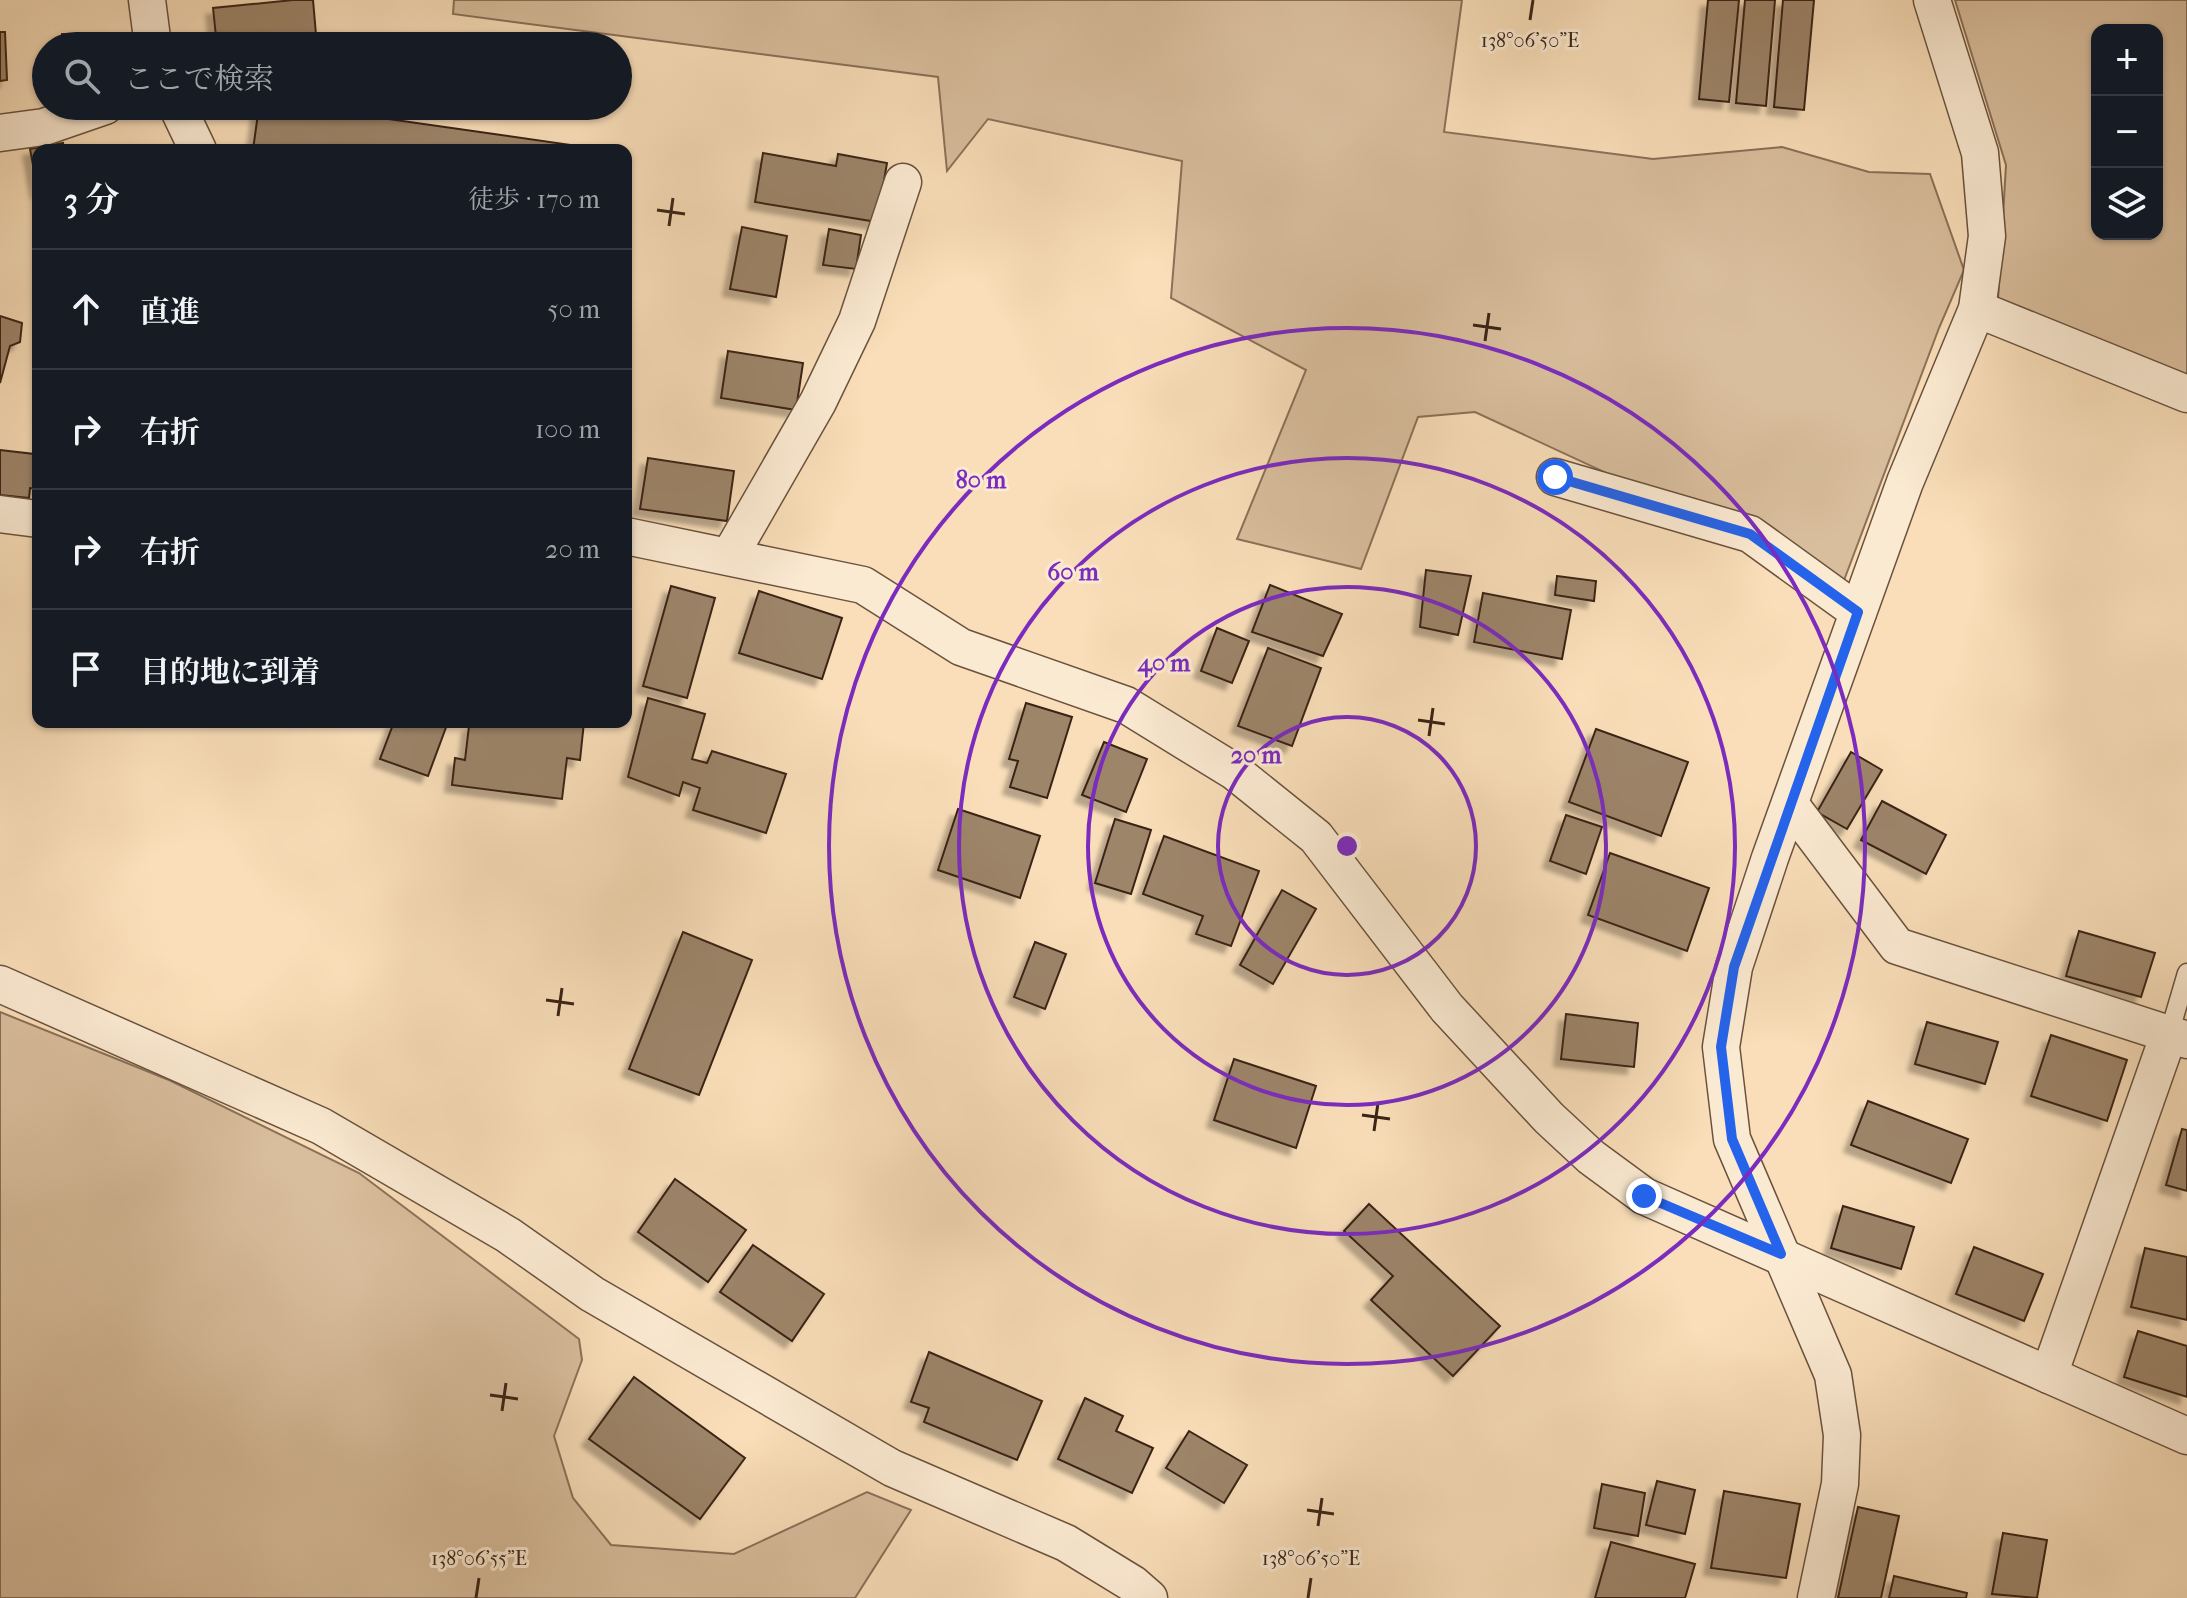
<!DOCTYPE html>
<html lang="ja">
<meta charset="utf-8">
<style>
body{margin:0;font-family:"IM FELL French Canon","Noto Serif JP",serif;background:#242831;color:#f1f3f6}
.controls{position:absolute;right:24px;top:24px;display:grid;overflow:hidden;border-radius:16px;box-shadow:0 2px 6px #0004}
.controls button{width:72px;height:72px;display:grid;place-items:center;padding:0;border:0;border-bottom:2px solid #363941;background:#171b24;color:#f1f3f6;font:40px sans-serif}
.stop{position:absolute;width:24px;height:24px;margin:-18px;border:6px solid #2563eb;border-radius:50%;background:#fff}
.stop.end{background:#2563eb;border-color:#fff;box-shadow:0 2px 8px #0008}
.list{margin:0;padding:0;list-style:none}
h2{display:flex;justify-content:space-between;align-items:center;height:104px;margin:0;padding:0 32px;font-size:34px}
h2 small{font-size:26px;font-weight:400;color:#9ea1a6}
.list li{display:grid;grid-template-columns:52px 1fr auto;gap:24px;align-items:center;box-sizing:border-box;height:120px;padding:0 32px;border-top:2px solid #363941}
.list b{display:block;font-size:30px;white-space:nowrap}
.list em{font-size:26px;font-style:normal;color:#9ea1a6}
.icon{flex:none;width:44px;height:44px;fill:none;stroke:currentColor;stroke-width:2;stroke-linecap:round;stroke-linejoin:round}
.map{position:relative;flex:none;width:2187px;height:1598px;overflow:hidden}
.search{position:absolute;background:#171b24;box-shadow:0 2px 6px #0004;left:32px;top:32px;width:600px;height:88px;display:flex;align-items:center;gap:20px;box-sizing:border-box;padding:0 28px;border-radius:44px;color:#9ea1a6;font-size:30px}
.panel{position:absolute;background:#171b24;box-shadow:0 2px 6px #0004;left:32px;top:144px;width:600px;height:584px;border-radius:16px}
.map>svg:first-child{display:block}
</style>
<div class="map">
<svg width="2187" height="1598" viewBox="0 0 2187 1598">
<defs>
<filter id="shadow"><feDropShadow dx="-7" dy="7" stdDeviation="2" flood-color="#0004"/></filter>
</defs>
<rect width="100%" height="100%" fill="#f9deb9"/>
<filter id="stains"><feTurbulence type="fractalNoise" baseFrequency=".0025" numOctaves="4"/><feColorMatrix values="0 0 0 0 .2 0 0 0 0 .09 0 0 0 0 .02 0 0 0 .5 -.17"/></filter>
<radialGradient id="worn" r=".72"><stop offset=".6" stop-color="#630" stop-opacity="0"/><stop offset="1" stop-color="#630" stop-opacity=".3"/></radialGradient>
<g fill="#d9be9d" stroke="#8a7159" stroke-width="2" fill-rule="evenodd">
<polygon points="454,0 1462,0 1444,132 1653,159 1782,147 1869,172 1930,174 1964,270 1939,328 1843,583 1475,412 1418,417 1361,569 1237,539 1306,370 1171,298 1182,161 988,119 947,171 938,77 453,14"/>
<path d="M1955,0H2187V394L1997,318L2006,165ZM2097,30H2157V234H2097Z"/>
<polygon points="0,1012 169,1080 359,1173 579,1339 582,1360 554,1436 573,1498 611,1545 734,1554 867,1492 911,1510 855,1598 0,1598"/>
</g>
<g fill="#9d856a" stroke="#3a2415" stroke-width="2" filter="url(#shadow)">
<polygon points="293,0 313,0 317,46 217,46 213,8"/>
<polygon points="1708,0 1739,0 1729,102 1699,99"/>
<polygon points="1745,0 1775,0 1766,106 1736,103"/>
<polygon points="1783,0 1814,0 1804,110 1774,107"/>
<polygon points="0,32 5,32 7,80 0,81"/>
<rect x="62" y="34" width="56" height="12"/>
<polygon points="259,106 297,106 585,147 585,150 253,150"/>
<polygon points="63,143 64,150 38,150 38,192 30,149"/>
<polygon points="763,153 836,166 838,154 887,163 877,222 755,202"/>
<polygon points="742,227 787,236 776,297 730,289"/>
<polygon points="829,229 861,235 856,269 823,265"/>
<polygon points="0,316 22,323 20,342 10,346 0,383"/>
<polygon points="728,351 803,363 796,410 721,398"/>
<polygon points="0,450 34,454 33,467 38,468 38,489 30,488 29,498 0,495"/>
<polygon points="648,458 734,471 727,521 640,509"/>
<polygon points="1426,570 1471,576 1458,635 1420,627"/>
<polygon points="1557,576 1596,581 1594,601 1555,595"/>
<polygon points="1270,585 1342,614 1323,656 1252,632"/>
<polygon points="671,586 715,598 687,698 643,686"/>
<polygon points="759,591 842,618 822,679 739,653"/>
<polygon points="1483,593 1571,610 1562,659 1474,642"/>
<polygon points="1217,628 1249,641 1232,683 1201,671"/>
<polygon points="1268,648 1321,668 1292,746 1238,726"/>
<polygon points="648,698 705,714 692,759 707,763 712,751 786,774 766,833 693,810 700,788 683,782 679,796 628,777"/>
<polygon points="1026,703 1072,717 1047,798 1010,787 1018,761 1009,759"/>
<polygon points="394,722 448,722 428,776 380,759"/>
<polygon points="480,722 584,722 580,760 567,758 562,799 452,785 455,758 465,760 469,726"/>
<polygon points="1596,729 1688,762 1661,836 1569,802"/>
<polygon points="1104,742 1147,759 1126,812 1082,795"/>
<polygon points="1851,752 1882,770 1847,829 1817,812"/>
<polygon points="1882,801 1946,835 1926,874 1861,840"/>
<polygon points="958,809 1040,836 1020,898 938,870"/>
<polygon points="1566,815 1602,827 1586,874 1550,861"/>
<polygon points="1115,819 1151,830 1131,894 1095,883"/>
<polygon points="1164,836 1259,871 1231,946 1196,934 1203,916 1143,894"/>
<polygon points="1610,853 1709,888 1687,951 1588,915"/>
<polygon points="1282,890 1316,909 1273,984 1240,965"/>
<polygon points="2079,931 2155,953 2141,997 2066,976"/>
<polygon points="683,932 752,960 699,1095 629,1069"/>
<polygon points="1035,942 1066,954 1045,1009 1014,997"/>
<polygon points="1566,1014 1638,1023 1634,1067 1561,1059"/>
<polygon points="1927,1022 1998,1042 1985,1084 1915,1064"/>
<polygon points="2051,1035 2127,1060 2107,1121 2031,1096"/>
<polygon points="1234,1059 1316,1086 1296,1148 1214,1120"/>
<polygon points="1868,1101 1968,1139 1951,1183 1851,1145"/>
<polygon points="2182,1129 2187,1130 2187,1191 2166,1185"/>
<polygon points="675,1179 746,1230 708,1282 638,1232"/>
<polygon points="1369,1204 1500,1326 1453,1376 1371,1300 1393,1276 1344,1231"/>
<polygon points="1843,1206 1914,1227 1901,1269 1831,1248"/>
<polygon points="753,1245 824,1294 792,1341 720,1292"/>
<polygon points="1974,1247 2043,1274 2024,1321 1956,1294"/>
<polygon points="2145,1248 2187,1257 2187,1320 2131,1307"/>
<polygon points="2138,1331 2187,1346 2187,1397 2124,1377"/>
<polygon points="929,1352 1042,1401 1017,1460 924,1422 929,1408 911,1402"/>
<polygon points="634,1377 745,1458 700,1519 589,1439"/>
<polygon points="1085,1398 1123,1416 1116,1431 1153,1448 1132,1493 1058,1459"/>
<polygon points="1189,1431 1247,1465 1224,1503 1166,1468"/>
<polygon points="1657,1481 1695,1490 1685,1534 1646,1525"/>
<polygon points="1602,1484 1645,1493 1638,1536 1594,1528"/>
<polygon points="1724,1491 1800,1504 1786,1578 1711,1568"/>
<polygon points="1858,1507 1899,1516 1881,1598 1838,1598"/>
<polygon points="2003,1533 2047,1540 2037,1598 1992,1594"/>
<polygon points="1611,1542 1695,1564 1685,1598 1595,1598"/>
<polygon points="1894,1576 1967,1593 1966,1598 1889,1598"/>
</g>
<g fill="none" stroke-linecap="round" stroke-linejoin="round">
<defs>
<polyline id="service" points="2169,1034 2187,973"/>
<g id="minor">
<polyline points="147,0 153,46"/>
<polyline points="177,106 198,150"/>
<polyline points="0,133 44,127 105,106"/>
<polyline points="1977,309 2187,394"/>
<polyline points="1555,477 1750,534 1858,612"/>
<polyline points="0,514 38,519"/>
<polyline points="626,536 863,585 961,647 1126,705 1235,772 1316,837 1447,1008 1549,1118 1591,1157 1644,1196 2187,1436"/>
<polyline points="729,557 818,402 857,321 903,182"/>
<polyline points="1790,804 1897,946 2187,1040"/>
<polyline points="0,984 321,1126 508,1235 592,1294 892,1468 1066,1543 1133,1584 1149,1598"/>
<polyline points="2049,1375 2169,1034"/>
<polyline points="1816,1598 1840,1484 1842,1435 1833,1375 1732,1139 1721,1047 1734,967 1770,858 1905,482 1977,309 1987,236 1980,153 1932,0"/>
</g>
</defs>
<use href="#service" stroke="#6a523e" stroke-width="21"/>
<use href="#minor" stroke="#6a523e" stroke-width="39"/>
<use href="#service" stroke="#fbead2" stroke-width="18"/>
<use href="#minor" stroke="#fbead2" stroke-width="36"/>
</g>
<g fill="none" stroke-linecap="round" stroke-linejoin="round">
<polyline stroke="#2563eb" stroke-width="10" points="1555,477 1750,534 1858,612 1734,967 1721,1047 1732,1139 1781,1254 1644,1196"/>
</g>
<path fill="none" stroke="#3a2415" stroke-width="3" d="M1530,20L1533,0M657,210L685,214M669,226L673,198M1473,325L1501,329M1485,341L1489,313M1418,720L1445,724M1429,736L1433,708M546,1000L574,1004M558,1016L562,988M1362,1115L1390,1119M1374,1131L1378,1103M490,1395L518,1399M502,1411L506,1383M1307,1510L1334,1514M1318,1526L1322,1498M476,1598L479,1578M1308,1598L1311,1578"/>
<g fill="none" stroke="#7b2cbf" stroke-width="4">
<circle cx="1347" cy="846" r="129"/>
<circle cx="1347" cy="846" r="259"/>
<circle cx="1347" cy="846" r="388"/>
<circle cx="1347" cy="846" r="518"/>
</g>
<g font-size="20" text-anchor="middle" fill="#3a2415" stroke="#fbead2" stroke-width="6" stroke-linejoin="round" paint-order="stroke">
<text x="1530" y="47">138°06'50"E</text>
<text x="479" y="1565">138°06'55"E</text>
<text x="1311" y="1565">138°06'50"E</text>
</g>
<circle cx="1347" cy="846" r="12" fill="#7b2cbf" stroke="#fbead2" stroke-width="4"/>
<g font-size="24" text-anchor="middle" font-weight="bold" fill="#7b2cbf" stroke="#fbead2" stroke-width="6" stroke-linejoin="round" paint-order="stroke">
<text x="981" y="488">80 m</text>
<text x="1073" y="580">60 m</text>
<text x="1164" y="671">40 m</text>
<text x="1256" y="763">20 m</text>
</g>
<rect width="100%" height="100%" filter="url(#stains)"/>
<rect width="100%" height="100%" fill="url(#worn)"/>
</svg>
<div class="controls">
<button>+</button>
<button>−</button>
<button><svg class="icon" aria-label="layers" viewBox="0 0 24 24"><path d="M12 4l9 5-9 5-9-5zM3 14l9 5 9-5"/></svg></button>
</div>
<div class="stop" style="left:1555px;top:477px"></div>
<div class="stop end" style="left:1644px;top:1196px"></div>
<div class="search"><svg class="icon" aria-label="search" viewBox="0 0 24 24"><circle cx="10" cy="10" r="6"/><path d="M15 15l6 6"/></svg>ここで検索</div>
<section class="panel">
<h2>3 分<small>徒歩 · 170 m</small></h2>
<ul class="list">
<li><svg class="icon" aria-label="ahead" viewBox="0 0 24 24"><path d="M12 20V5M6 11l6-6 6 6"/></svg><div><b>直進</b></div><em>50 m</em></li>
<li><svg class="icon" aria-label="right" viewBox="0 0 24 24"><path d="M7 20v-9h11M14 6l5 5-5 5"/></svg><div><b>右折</b></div><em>100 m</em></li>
<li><svg class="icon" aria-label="right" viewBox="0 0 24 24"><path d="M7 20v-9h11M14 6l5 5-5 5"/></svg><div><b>右折</b></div><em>20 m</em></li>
<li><svg class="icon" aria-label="arrive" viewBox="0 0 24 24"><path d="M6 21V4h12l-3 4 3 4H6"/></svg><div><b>目的地に到着</b></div></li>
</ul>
</section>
</div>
